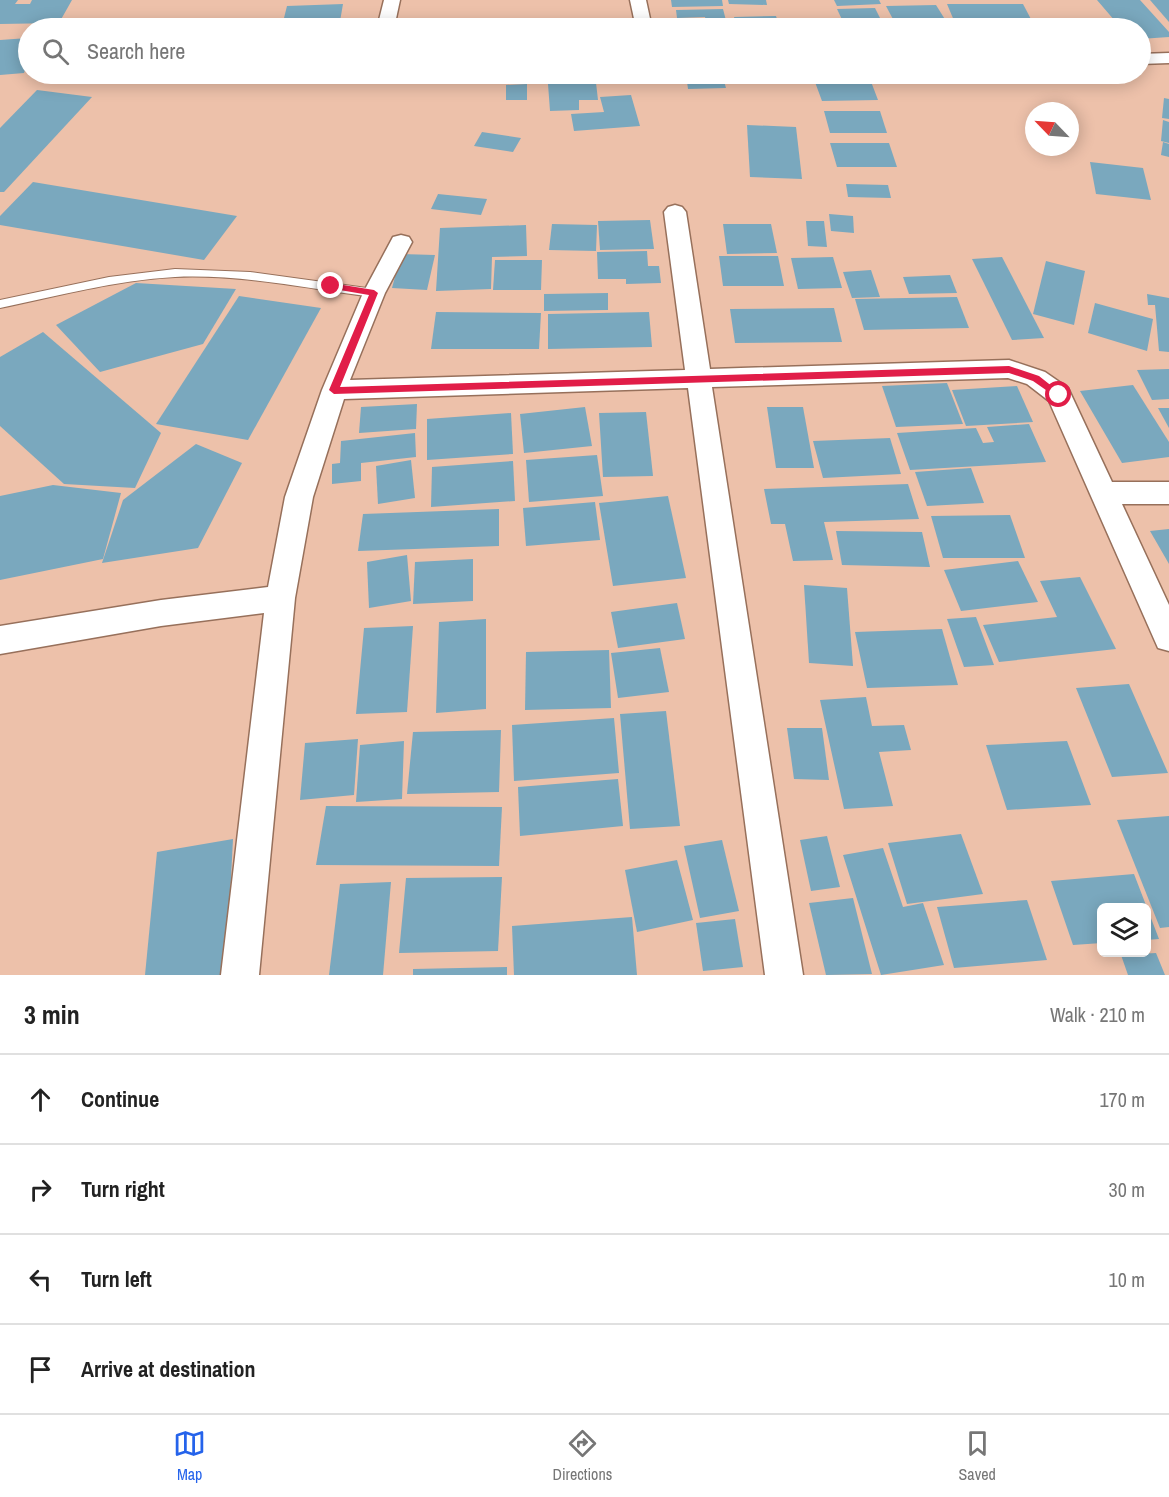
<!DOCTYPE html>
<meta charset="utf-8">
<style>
body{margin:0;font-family:"Archivo Narrow",sans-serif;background:#f6f6f6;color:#222}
.controls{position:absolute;right:18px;bottom:18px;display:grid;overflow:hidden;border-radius:9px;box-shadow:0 3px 15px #0003}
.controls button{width:54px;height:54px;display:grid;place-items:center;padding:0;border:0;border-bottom:2px solid #e0e0e0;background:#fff;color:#222;font:30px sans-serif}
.compass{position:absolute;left:1025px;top:102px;width:54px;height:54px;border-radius:50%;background:#fff;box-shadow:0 3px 15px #0003;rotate:295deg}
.stop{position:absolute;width:18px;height:18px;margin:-14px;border:4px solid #e11d48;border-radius:50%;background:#fff}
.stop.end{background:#e11d48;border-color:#fff;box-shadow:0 2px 6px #0008}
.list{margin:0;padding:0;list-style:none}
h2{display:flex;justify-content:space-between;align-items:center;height:78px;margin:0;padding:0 24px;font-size:26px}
h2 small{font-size:20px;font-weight:400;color:#767676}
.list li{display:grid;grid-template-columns:39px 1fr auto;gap:18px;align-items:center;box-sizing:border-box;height:90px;padding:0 24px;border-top:2px solid #e0e0e0}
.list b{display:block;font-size:22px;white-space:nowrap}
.list em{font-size:20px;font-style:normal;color:#767676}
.icon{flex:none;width:33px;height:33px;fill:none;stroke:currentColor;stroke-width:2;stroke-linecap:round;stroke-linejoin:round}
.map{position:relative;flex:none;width:1169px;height:975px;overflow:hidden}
.search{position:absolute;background:#fff;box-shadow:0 3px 15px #0003;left:18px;right:18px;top:18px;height:66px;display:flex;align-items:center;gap:15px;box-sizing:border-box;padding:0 21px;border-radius:33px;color:#767676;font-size:22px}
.sheet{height:438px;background:#fff}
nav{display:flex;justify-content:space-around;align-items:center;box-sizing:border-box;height:84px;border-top:2px solid #e0e0e0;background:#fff;font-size:16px;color:#767676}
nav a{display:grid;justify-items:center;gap:3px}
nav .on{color:#2563eb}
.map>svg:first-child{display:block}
</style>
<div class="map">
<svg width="1169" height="975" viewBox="0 0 1169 975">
<rect width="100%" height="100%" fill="#edc1aa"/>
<g fill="#7aa8be">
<polygon points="0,0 18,0 15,4 30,4 32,0 72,0 59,23 0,24"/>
<polygon points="671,0 722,0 723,6 672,7"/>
<polygon points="728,0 766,0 767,5 729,4"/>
<polygon points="834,0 879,0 881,4 837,6"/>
<polygon points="1097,0 1140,0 1169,32 1169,37 1140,39 1140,28 1121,28"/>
<polygon points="1150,0 1169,0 1169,22"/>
<polygon points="343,4 339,27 304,28 305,25 282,26 287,6"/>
<polygon points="947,4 1023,4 1033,23 955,23"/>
<polygon points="936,5 946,21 895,23 886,6"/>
<polygon points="875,8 885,28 846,28 837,9"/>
<polygon points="723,9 728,28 691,28 690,23 706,22 705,17 677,18 676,10"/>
<polygon points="776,16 780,28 737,28 734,17"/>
<polygon points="28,38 28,60 24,73 0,75 0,40"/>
<polygon points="432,74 473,74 472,80 431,80"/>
<polygon points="483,74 515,74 514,81 482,82"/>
<polygon points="530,74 595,74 598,100 579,100 579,110 550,111 548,84 568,83 568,76 530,78"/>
<polygon points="686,74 722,74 726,88 688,89"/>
<polygon points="812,74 835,74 838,80 870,79 878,100 822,101"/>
<polygon points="527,84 527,100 506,100 506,85"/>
<polygon points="37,90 92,97 4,192 0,192 0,128"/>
<polygon points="631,95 640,126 574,131 571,114 604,112 600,97"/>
<polygon points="1164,98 1169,99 1169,119 1162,118"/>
<polygon points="824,111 880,111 887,133 830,133"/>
<polygon points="1163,120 1169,122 1169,143 1161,141"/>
<polygon points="747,125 796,127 802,179 750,177"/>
<polygon points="482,132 521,138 513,152 474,146"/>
<polygon points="1163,142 1169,144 1169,157 1161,155"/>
<polygon points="830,143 889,143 897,167 837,167"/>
<polygon points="1090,162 1143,168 1151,200 1096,194"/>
<polygon points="33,182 237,216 204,260 0,225 0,216"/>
<polygon points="846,184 888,185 891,198 848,197"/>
<polygon points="438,194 487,199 481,215 431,209"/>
<polygon points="829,214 853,216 854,233 831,231"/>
<polygon points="650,220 654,249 600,250 598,221"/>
<polygon points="806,221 824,221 827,247 808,246"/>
<polygon points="552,224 597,225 596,251 549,250"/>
<polygon points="723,224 771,224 777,253 727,254"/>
<polygon points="526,225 527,256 492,257 491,289 436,291 440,228"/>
<polygon points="647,251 648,266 659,266 661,283 626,284 626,279 598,279 597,252"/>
<polygon points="401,254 435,255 427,290 392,288"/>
<polygon points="719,256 778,256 784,286 723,286"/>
<polygon points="833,257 842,288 798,289 791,258"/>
<polygon points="1002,257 1044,338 1012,340 972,259"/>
<polygon points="495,260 542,260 541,290 493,290"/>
<polygon points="1046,261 1085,271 1074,325 1033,314"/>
<polygon points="871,270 880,297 852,298 843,272"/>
<polygon points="950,275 957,293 909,294 903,277"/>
<polygon points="136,283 236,289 203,344 100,372 56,325"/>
<polygon points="608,293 608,310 544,311 544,294"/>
<polygon points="1147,294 1169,298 1169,352 1159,351 1155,305 1148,305"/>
<polygon points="239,296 321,308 248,440 156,424"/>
<polygon points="957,297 969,328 864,330 855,299"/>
<polygon points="1095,303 1153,319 1147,351 1088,333"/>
<polygon points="834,308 842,342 735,343 730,309"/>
<polygon points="436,312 541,313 539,349 431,349"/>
<polygon points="649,312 652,347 548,349 548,314"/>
<polygon points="43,332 161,433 135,488 64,484 0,426 0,357"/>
<polygon points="1169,369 1169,399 1152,400 1137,370"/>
<polygon points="947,383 963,424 896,427 882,386"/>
<polygon points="1133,385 1169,442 1169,457 1122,463 1080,391"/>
<polygon points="1017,386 1033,422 966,426 952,390"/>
<polygon points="417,404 416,429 359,433 361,407"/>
<polygon points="585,407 592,446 524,453 520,414"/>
<polygon points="767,407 803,407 814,468 776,468"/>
<polygon points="1158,408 1169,408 1169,428"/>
<polygon points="646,412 653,476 603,477 599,413"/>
<polygon points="511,413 513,454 427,460 427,419"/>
<polygon points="1029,424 1046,462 910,470 897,433 976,428 983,443 994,442 987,427"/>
<polygon points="415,433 416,457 361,463 361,481 332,484 332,464 340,463 341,441"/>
<polygon points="890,438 901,474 823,478 813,441"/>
<polygon points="196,444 242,463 198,548 102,563 123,500"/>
<polygon points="597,455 603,496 529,502 526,460"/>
<polygon points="411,460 415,498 378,504 376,466"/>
<polygon points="513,461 515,501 431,507 432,467"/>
<polygon points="971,468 984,503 927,506 915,472"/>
<polygon points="908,484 919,519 824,522 833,560 793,561 785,524 771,524 764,489"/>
<polygon points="53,485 121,493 103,559 0,580 0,496"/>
<polygon points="668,496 686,578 613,586 599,503"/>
<polygon points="595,502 600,540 526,546 523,508"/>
<polygon points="499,509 499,546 358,551 363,514"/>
<polygon points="1010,515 1025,558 943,558 931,516"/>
<polygon points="1169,529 1169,564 1150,531"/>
<polygon points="836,531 922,532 930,567 842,565"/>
<polygon points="407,555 411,601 369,608 367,562"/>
<polygon points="473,559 473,601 413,604 415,562"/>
<polygon points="1018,561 1038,602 961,611 944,570"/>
<polygon points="1080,577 1116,649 999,662 983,625 1057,617 1040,581"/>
<polygon points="804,585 847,588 853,666 809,663"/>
<polygon points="677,603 685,639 618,648 611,612"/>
<polygon points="976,617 994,665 964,667 947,619"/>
<polygon points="486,619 486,709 436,713 439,622"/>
<polygon points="413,626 407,712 356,714 364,628"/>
<polygon points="942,629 958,685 867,688 855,632"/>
<polygon points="660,648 669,692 618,698 611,653"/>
<polygon points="609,650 611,708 525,710 526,652"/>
<polygon points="1129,684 1168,773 1112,777 1076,688"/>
<polygon points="866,697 872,726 904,725 911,750 879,752 893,806 844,809 820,700"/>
<polygon points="666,711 680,826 630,829 620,714"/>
<polygon points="614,718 619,773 514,781 512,725"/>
<polygon points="787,728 822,728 829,780 794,779"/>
<polygon points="501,730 499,792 407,794 413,732"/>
<polygon points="358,739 354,795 300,800 305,743"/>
<polygon points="404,741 402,799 356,802 360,745"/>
<polygon points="1067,741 1091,805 1007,810 986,745"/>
<polygon points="618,779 623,826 520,836 518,787"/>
<polygon points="326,806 502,807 499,866 316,865"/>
<polygon points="1169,816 1169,927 1160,928 1117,820"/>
<polygon points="961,834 983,894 907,904 888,843"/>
<polygon points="827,836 840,887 811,891 800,840"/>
<polygon points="233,839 226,975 145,975 157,852"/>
<polygon points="722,840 739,911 700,918 684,846"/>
<polygon points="883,848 903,907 923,903 944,965 881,975 843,855"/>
<polygon points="677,860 693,920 637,932 625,870"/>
<polygon points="1134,874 1159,939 1146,940 1146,908 1102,908 1102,943 1073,945 1051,881"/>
<polygon points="502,877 498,951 399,953 406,878"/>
<polygon points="391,882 383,975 329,975 340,884"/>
<polygon points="853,898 872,974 826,975 809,903"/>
<polygon points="1027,900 1047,960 954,968 937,907"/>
<polygon points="632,917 637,975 514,975 512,926"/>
<polygon points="735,919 743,967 703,971 696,923"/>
<polygon points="1156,953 1165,975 1128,975 1121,955"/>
<polygon points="507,967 507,975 413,975 413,969"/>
</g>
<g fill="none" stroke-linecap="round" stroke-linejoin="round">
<defs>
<path id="service" d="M175,269L250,272L374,289L380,293L374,297C308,289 242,274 175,277C116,280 58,296 0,308V300L109,277Z"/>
<g id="minor">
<polygon points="384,0 400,0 394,28 377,28"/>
<polygon points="630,0 646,0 652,28 636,28"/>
<polygon points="1169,53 1169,63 1140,64 1140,54"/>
<polygon points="369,74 387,74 383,80 371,80"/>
<polygon points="675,205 682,207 686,212 710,369 1009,360 1045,372 1068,388 1112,482 1169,482 1169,504 1122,504 1169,605 1169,651 1158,648 1049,401 1027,384 1008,378 712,387 803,975 765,975 688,388 344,399 313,497 295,598 259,975 221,975 264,613 161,626 0,654 0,626 161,600 268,587 285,497 322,390 363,293 393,237 401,235 409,237 412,242 385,293 350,380 685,370 664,212 668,207"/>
</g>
</defs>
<use href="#service" stroke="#97705b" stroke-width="2"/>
<use href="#minor" stroke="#97705b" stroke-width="3"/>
<use href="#service" fill="#fff" fill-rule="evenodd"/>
<use href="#minor" fill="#fff" fill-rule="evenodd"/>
</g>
<polygon fill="#e11d48" points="331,283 374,290 378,293 340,387 1009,366 1039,376 1063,395 1062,397 1056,397 1033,381 1009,373 334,394 329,390 369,295 328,288 327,286"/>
</svg>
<div class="controls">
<button><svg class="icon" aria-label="layers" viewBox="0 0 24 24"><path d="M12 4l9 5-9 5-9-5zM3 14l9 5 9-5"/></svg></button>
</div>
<svg class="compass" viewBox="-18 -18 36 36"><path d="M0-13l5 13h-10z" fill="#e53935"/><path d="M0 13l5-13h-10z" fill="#767676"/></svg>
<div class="stop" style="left:1059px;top:395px"></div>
<div class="stop end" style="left:331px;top:286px"></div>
<div class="search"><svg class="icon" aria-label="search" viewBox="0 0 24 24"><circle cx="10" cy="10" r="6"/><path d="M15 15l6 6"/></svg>Search here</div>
</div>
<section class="sheet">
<h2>3 min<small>Walk · 210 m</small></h2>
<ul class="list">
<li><svg class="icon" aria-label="ahead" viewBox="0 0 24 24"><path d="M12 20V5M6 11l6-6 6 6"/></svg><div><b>Continue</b></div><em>170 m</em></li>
<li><svg class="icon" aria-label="right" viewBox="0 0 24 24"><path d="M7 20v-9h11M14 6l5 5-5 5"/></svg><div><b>Turn right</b></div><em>30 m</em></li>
<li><svg class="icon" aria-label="left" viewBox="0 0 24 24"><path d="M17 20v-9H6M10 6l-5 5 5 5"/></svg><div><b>Turn left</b></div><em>10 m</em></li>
<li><svg class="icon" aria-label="arrive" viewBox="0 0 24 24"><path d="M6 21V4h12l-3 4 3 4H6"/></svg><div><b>Arrive at destination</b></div></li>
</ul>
</section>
<nav>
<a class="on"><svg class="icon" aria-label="map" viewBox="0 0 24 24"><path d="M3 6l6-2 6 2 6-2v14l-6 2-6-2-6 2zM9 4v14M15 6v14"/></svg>Map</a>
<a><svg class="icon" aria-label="directions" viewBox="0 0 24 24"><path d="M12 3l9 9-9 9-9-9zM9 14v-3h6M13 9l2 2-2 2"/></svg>Directions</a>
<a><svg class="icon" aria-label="saved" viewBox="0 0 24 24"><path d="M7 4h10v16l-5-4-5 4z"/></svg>Saved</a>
</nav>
